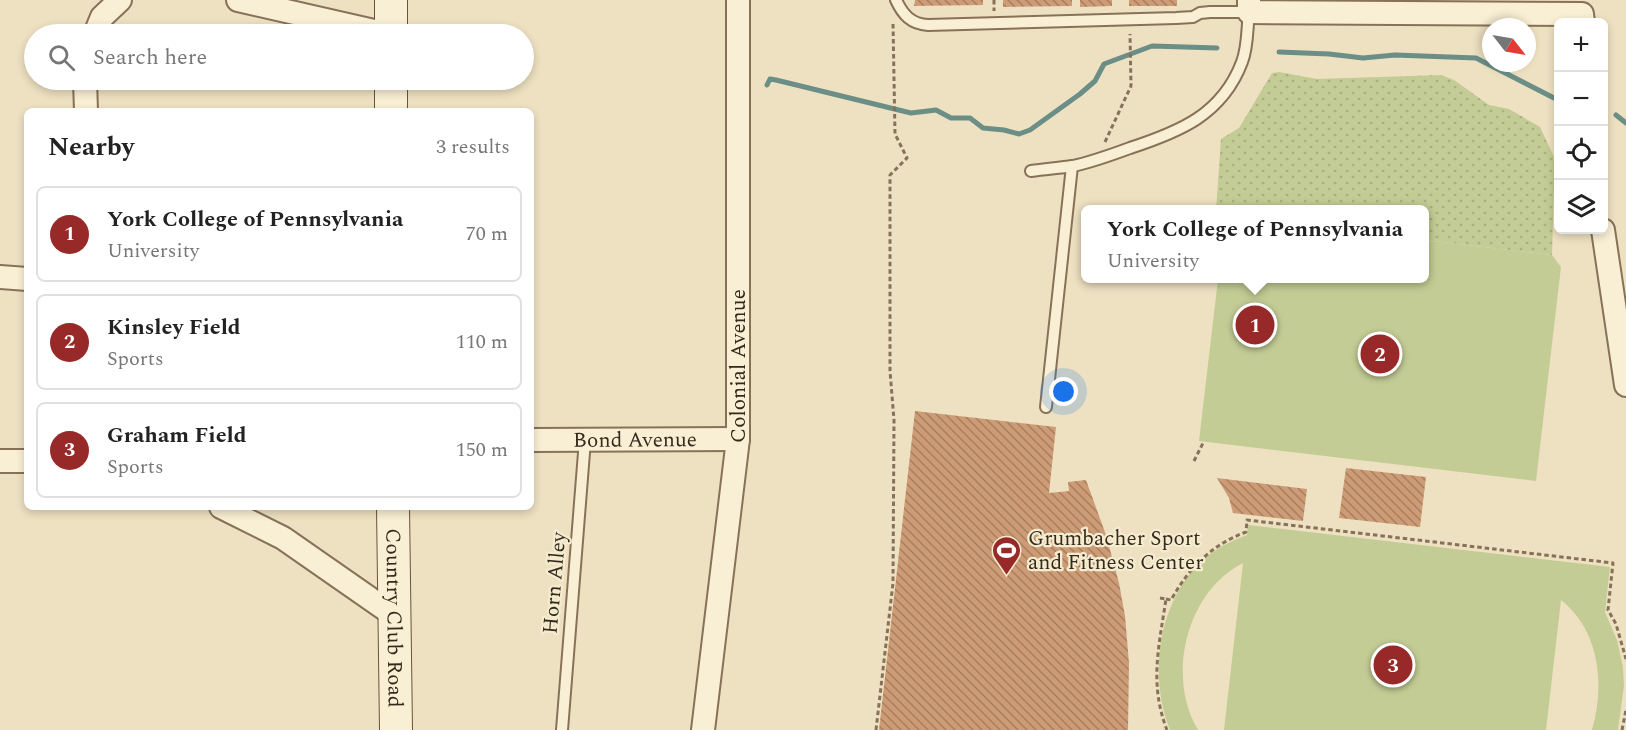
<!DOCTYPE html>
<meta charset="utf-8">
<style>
body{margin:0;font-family:Spectral,serif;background:#f6f6f6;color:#222}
.controls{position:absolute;right:18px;top:18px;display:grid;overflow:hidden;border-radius:9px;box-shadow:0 3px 9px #0003}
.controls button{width:54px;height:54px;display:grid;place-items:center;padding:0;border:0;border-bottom:2px solid #e0e0e0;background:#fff;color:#222;font:30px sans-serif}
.compass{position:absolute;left:1482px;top:18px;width:54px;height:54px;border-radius:50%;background:#fff;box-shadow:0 3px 9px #0003;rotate:121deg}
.you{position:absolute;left:1064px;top:392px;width:21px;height:21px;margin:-15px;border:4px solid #fff;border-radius:50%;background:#1a73e8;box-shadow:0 0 0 9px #1a73e833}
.badge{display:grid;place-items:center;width:39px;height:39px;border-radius:50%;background:#972a28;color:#fff;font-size:20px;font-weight:700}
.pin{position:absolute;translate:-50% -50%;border:3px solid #fff;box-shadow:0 2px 6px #0006}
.popup{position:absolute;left:1081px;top:205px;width:348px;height:78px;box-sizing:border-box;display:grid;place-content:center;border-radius:9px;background:#fff;filter:drop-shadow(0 2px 4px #0005);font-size:20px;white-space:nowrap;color:#767676}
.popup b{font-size:22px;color:#222}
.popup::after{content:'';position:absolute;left:50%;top:100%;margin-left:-12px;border:12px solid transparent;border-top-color:#fff}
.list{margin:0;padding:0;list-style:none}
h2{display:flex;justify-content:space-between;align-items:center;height:78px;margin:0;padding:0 24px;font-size:26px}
h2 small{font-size:20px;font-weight:400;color:#767676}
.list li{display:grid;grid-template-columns:39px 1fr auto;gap:18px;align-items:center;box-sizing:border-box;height:96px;margin:0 12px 12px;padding:0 12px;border:2px solid #e0e0e0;border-radius:9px}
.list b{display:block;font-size:22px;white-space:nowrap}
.list p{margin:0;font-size:20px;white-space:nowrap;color:#767676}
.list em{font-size:20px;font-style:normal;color:#767676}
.icon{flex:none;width:33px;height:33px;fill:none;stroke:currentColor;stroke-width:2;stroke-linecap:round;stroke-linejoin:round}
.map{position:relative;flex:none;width:1626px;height:730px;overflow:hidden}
.search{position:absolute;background:#fff;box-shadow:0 3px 9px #0003;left:24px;top:24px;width:510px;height:66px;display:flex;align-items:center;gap:15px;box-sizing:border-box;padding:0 21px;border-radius:33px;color:#767676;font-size:22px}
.panel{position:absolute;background:#fff;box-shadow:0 3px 9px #0003;left:24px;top:108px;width:510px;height:402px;border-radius:9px}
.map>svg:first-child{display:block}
</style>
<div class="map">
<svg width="1626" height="730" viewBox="0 0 1626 730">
<defs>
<pattern id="park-dots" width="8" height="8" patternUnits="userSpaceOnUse" patternTransform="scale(1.5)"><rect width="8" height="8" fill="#c4cc95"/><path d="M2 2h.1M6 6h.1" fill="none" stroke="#a9af80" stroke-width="1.8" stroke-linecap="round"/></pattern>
<pattern id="building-back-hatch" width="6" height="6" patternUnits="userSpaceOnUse" patternTransform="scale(1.5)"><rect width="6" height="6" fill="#cd9c76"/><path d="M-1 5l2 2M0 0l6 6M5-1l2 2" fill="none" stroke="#a77f60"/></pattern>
</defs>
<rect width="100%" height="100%" fill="#eee1c1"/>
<polygon fill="url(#park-dots)" points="1279,72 1317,79 1441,75 1454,80 1489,105 1509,109 1540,127 1555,159 1552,255 1425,240 1424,210 1216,210 1221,139 1239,128 1272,73"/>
<g fill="#c4cc95">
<polygon points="1425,240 1552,255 1561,267 1536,481 1199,441 1218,279 1424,278"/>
<path d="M1248,525L1610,567L1605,612L1617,640L1623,667L1624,686L1618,730H1592C1605,685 1600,631 1561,600L1546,730H1224L1243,563C1186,592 1166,676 1198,730H1170C1148,676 1158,600 1203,560C1216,548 1231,541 1247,535Z"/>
</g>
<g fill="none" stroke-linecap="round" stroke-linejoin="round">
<g stroke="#6b8e86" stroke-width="5">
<polyline points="1279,52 1329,54 1363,58 1395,55 1476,58 1554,98"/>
<polyline points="767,85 770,79 776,80 911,113 936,110 951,118 970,118 983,128 1004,130 1019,134 1030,130 1080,94 1095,81 1104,64 1152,46 1217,48"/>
<polyline points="1616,115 1626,123"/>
</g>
</g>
<g fill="url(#building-back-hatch)">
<polygon points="915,0 983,0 983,5 914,6"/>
<polygon points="1003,0 1072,0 1072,6 1003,7"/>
<polygon points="1080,0 1112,0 1112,6 1080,7"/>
<rect x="1129" y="0" width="48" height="6"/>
<polygon points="915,411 1056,427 1049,493 1069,491 1068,482 1086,480 1106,535 1119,583 1125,616 1129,663 1128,730 879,730"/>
<polygon points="1346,468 1426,477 1420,527 1339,518"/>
<polygon points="1217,478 1307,489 1303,521 1233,513 1229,498"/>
</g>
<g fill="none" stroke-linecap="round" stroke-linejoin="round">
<defs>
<g id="lane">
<path d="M896,0C903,15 911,24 928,25L1176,18L1193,17L1200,13L1210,12H1249C1247,28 1248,47 1242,62C1222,115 1179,132 1130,148C1111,155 1092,162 1073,166C1059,168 1045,169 1031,171"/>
<polyline points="1046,407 1072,166"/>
<polyline points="562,730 585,440"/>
</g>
<g id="street">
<polyline points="238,0 387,34"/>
<polyline points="1249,0 1249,12 1582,14 1583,22"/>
<polyline points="95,34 102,17 120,0"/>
<polyline points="85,80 86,111"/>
<polyline points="1603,230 1626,385"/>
<polyline points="0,277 27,279"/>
<path id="s1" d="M531,440L738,439"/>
<polyline points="0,461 27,461"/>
<polyline points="221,507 283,538 395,616"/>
<path id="s2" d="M703,730L738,439V0"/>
</g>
<g id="secondary">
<polyline points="391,0 391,34"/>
<polyline points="391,80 391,111"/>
<path id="s3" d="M393,507L396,730"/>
</g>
</defs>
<use href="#lane" stroke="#877258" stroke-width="14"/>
<use href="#street" stroke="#877258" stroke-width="26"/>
<use href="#secondary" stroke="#69533c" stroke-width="34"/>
<g stroke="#877258" stroke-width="3" stroke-dasharray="4.5 3" stroke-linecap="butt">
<polyline points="994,0 994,11"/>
<polyline points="1105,142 1131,86 1130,34"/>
<polyline points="1194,461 1204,441"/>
<path d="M1160,598L1166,599C1159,646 1149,684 1167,730"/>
<path d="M1166,599L1171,600C1189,568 1211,545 1246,532L1247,520L1613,563L1608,610L1616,624L1626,659"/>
<polyline points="876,730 893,583 894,420 890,371 890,175 907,158 895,134 893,23"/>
<polyline points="1622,730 1626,710"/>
</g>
<use href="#lane" stroke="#f9efd4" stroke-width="10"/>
<use href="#street" stroke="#f9efd4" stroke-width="22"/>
<use href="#secondary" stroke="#f9efd4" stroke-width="32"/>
</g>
<defs>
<symbol id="stadium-pin" viewBox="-11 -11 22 30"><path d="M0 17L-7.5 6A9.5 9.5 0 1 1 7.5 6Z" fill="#972a28" stroke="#f5ecd0"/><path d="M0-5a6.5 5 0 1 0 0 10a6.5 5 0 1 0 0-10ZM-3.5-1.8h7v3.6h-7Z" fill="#fff"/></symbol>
</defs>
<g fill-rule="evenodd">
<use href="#stadium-pin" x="990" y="534" width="33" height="45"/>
</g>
<g text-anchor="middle" stroke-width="4.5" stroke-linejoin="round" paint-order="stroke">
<g font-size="21" fill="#372a1d" stroke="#f5ecd0">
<text dy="7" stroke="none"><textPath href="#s2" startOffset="366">Colonial Avenue</textPath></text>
<text dy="7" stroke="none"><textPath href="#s1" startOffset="104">Bond Avenue</textPath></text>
<text transform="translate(554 583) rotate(-85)" y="7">Horn Alley</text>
<text dy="7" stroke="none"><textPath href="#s3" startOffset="111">Country Club Road</textPath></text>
</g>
<g font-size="21" fill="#372a1d" stroke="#f5ecd0" text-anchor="start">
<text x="1028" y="545">Grumbacher Sport<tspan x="1028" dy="24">and Fitness Center</tspan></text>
</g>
</g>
</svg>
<div class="controls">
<button>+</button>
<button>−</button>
<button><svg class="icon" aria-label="locate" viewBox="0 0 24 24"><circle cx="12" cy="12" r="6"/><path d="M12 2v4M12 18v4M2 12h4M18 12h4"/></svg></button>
<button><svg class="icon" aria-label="layers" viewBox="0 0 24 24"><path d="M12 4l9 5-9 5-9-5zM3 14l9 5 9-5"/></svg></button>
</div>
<svg class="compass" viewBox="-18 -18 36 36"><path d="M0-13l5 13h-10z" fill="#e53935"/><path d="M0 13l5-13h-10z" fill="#767676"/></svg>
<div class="you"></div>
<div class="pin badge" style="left:1255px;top:325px">1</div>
<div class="popup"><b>York College of Pennsylvania</b>University</div>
<div class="pin badge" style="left:1380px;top:354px">2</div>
<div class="pin badge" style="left:1393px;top:665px">3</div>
<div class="search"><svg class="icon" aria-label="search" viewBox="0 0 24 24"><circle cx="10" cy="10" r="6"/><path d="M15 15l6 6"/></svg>Search here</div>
<section class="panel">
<h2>Nearby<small>3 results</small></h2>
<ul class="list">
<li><span class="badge">1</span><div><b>York College of Pennsylvania</b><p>University</p></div><em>70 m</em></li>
<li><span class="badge">2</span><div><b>Kinsley Field</b><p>Sports</p></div><em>110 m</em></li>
<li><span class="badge">3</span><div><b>Graham Field</b><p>Sports</p></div><em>150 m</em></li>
</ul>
</section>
</div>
